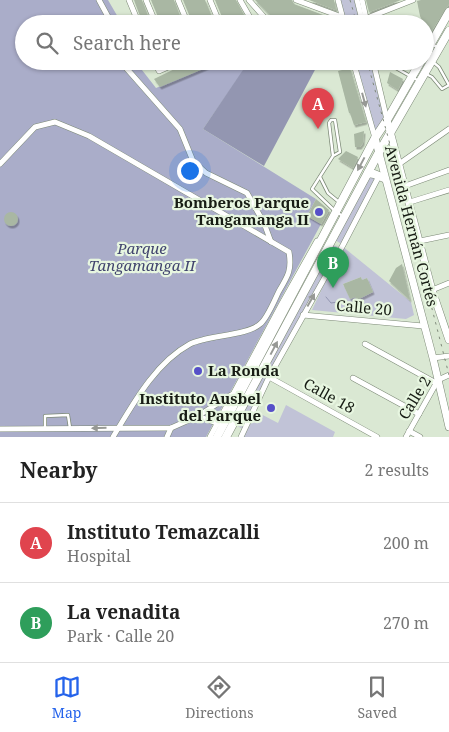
<!DOCTYPE html>
<meta charset="utf-8">
<style>
body{margin:0;font-family:"Noto Serif",serif;background:#f6f6f6;color:#222}
.you{position:absolute;left:189px;top:170px;width:18px;height:18px;margin:-12px;border:4px solid #fff;border-radius:50%;background:#1a73e8;box-shadow:0 0 0 8px #1a73e833}
.badge{display:grid;place-items:center;width:32px;height:32px;border-radius:50%;background:#2563eb;color:#fff;font-size:16px;font-weight:700}
.pin{position:absolute;translate:-50% -41px;filter:drop-shadow(0 1px 2px #0008)}
.pin::after{content:'';position:absolute;top:26px;width:18px;height:15px;background:inherit;clip-path:polygon(0 0,100% 0,50% 100%)}
.list{margin:0;padding:0;list-style:none}
h2{display:flex;justify-content:space-between;align-items:center;height:65px;margin:0;padding:0 20px;font-size:21px}
h2 small{font-size:16px;font-weight:400;color:#767676}
.list li{display:grid;grid-template-columns:32px 1fr auto;gap:15px;align-items:center;box-sizing:border-box;height:80px;padding:0 20px;border-top:1px solid #e0e0e0}
.list b{display:block;font-size:19px;white-space:nowrap}
.list p{margin:0;font-size:16px;white-space:nowrap;color:#767676}
.list em{font-size:16px;font-style:normal;color:#767676}
.icon{flex:none;width:28px;height:28px;fill:none;stroke:currentColor;stroke-width:2;stroke-linecap:round;stroke-linejoin:round}
.map{position:relative;flex:none;width:449px;height:437px;overflow:hidden}
.search{position:absolute;background:#fff;box-shadow:0 1px 4px #0004;left:15px;right:15px;top:15px;height:55px;display:flex;align-items:center;gap:12px;box-sizing:border-box;padding:0 18px;border-radius:28px;color:#767676;font-size:19px}
.sheet{height:225px;background:#fff}
nav{display:flex;justify-content:space-around;align-items:center;box-sizing:border-box;height:70px;border-top:1px solid #e0e0e0;background:#fff;font-size:14px;color:#767676}
nav a{display:grid;justify-items:center;gap:2px}
nav .on{color:#2563eb}
.map>svg:first-child{display:block}
</style>
<div class="map">
<svg width="449" height="437" viewBox="0 0 449 437">
<defs>
<filter id="shadow"><feDropShadow dx="1.5" dy="2.5" stdDeviation="0" flood-color="#0004"/></filter>
</defs>
<rect width="100%" height="100%" fill="#dae8d3"/>
<g fill="#c1c3d7" fill-rule="evenodd">
<polygon points="340,0 361,0 366,16 345,20"/>
<polygon points="356,63 373,66 385,118 375,133"/>
<polygon points="370,174 378,178 343,245 335,240"/>
<polygon points="330,244 338,247 243,429 237,426"/>
<path d="M342,246L411,302L414,315L406,319L312,310ZM361,277L362,280L367,278L373,292L357,299L355,297L350,299L343,284Z"/>
<polygon points="286,405 335,432 333,437 243,437 257,412 278,423"/>
</g>
<polygon fill="#aaadc9" points="0,0 108,0 122,24 24,24 24,61 135,61 156,88 222,61 250,61 203,129 316,199 307,216 321,224 206,437 0,437"/>
<polygon fill="#9396b1" points="249,61 306,61 317,66 264,166 203,129"/>
<g fill="none" stroke-linecap="round" stroke-linejoin="round">
<polyline stroke="#9396b1" stroke-width="1" points="326,297 331,303 338,302"/>
</g>
<g fill="#a9b7a3" filter="url(#shadow)">
<polygon points="134,0 142,0 151,24 143,24"/>
<polygon points="151,0 174,0 183,24 161,24"/>
<polygon points="183,0 205,0 215,24 193,24"/>
<polygon points="215,0 236,0 249,24 225,24"/>
<polygon points="255,0 292,0 294,4 339,21 340,24 286,24 274,19"/>
<polygon points="309,0 334,0 336,10"/>
<polygon points="366,0 401,0 369,12"/>
<polygon points="421,0 449,0 449,4 431,32 427,30 420,16 417,1"/>
<polygon points="191,61 222,61 160,87 154,79"/>
<polygon points="350,68 366,122 354,125 350,113 349,113 338,71"/>
<polygon points="390,72 403,79 398,90 387,83"/>
<polygon points="364,131 363,143 360,147 355,147 354,134"/>
<polygon points="346,151 358,157 353,168 338,159"/>
<polygon points="316,199 329,210 321,224 307,216"/>
<circle cx="11" cy="219" r="7"/>
<polygon points="402,264 410,300 389,281 396,268"/>
<polygon points="361,277 362,280 367,278 373,292 357,300 355,297 350,299 343,284"/>
</g>
<g fill="none" stroke-linecap="round" stroke-linejoin="round">
<defs>
<g id="service">
<polyline points="425,42 438,47"/>
<polyline points="388,61 387,63 419,81"/>
<polyline points="433,62 439,67 449,85"/>
<polyline points="402,63 402,61"/>
<polyline points="374,65 387,63"/>
<polyline points="426,74 432,77 442,89 449,85"/>
<polyline points="333,156 329,123 331,120 335,120 340,152 333,156 312,189 336,212 343,216"/>
<polyline points="320,177 328,193 339,202"/>
<polyline points="45,428 45,416 68,415 70,428"/>
</g>
<g id="minor">
<polyline points="99,0 112,24"/>
<polyline points="129,0 139,24"/>
<polyline points="146,0 156,24"/>
<polyline points="178,0 188,24"/>
<polyline points="210,0 220,24"/>
<polyline points="240,0 252,21 257,24"/>
<polyline points="249,0 264,17 273,24"/>
<polyline points="296,0 342,17"/>
<polyline points="338,0 343,19"/>
<polyline points="357,0 363,24"/>
<polyline points="362,0 366,18"/>
<polyline points="344,23 362,20 413,0"/>
<polyline points="120,61 180,129 193,161 206,173 247,193 264,223 271,242"/>
<polyline points="154,61 159,71 182,61"/>
<polyline points="353,61 375,138"/>
<polyline points="359,61 368,65 374,65"/>
<polyline points="373,61 387,120"/>
<path d="M0,164L35,127L55,122L89,136L289,252C292,270 288,276 279,291C275,299 267,319 260,324C247,336 207,335 190,344C155,363 133,404 113,437"/>
<polyline points="399,164 449,129"/>
<polyline points="405,186 449,170"/>
<polyline points="410,202 449,190"/>
<polyline points="420,241 449,235"/>
<polyline points="432,290 449,283"/>
<polyline points="303,315 423,326"/>
<polyline points="365,344 436,383"/>
<polyline points="433,358 449,356"/>
<polyline points="269,377 377,437"/>
<polyline points="353,378 419,414"/>
<polyline points="198,416 219,424"/>
<polyline points="0,429 171,428 198,416 231,395"/>
<polyline points="409,431 420,437"/>
<polyline points="167,437 171,428"/>
<polyline points="210,437 281,305 317,241"/>
<polyline points="241,437 269,377 343,245 379,176"/>
<polyline points="406,437 438,380 449,375"/>
</g>
<g id="secondary">
<polyline points="387,120 432,290 449,340"/>
<polyline points="375,138 433,358 449,427"/>
</g>
<g id="primary">
<polyline points="425,54 449,12"/>
<polyline points="368,173 374,174 384,178"/>
<polyline points="217,437 375,138 387,120 421,61"/>
<polyline points="226,437 378,154 449,31"/>
</g>
</defs>
<use href="#service" stroke="#7c8976" stroke-width="4"/>
<use href="#minor" stroke="#7c8976" stroke-width="6"/>
<use href="#secondary" stroke="#7c8976" stroke-width="8"/>
<use href="#primary" stroke="#7c8976" stroke-width="9"/>
<use href="#service" stroke="#fff" stroke-width="2.5"/>
<use href="#minor" stroke="#fff" stroke-width="5"/>
<use href="#secondary" stroke="#fff" stroke-width="7"/>
<use href="#primary" stroke="#fff" stroke-width="8"/>
<g stroke="#7f897a" stroke-width="1" stroke-dasharray="2.5 5" stroke-linecap="butt">
<polyline points="350,0 357,24"/>
<polyline points="367,61 388,137 449,375"/>
</g>
</g>
<defs><path id="oneway-solid" d="M-6-.8H1V-3.2L6.5 0L1 3.2V.8H-6Z" transform="scale(1.25)"/></defs>
<g fill="#979995">
<use href="#oneway-solid" transform="translate(364 100) rotate(75)"/>
<use href="#oneway-solid" transform="translate(361 164) rotate(118)"/>
<use href="#oneway-solid" transform="translate(311 300) rotate(-61)"/>
<use href="#oneway-solid" transform="translate(274 348) rotate(-62)"/>
<use href="#oneway-solid" transform="translate(99 428) rotate(179)"/>
</g>
<g fill="#5650c8" stroke="#e7f6e0" stroke-width="2">
<circle cx="319" cy="212" r="5"/>
<circle cx="198" cy="371" r="5"/>
<circle cx="271" cy="408" r="5"/>
</g>
<g text-anchor="middle" stroke-width="4.5" stroke-linejoin="round" paint-order="stroke">
<g font-size="15" font-weight="bold" fill="#171c14" stroke="#e7f6e0" text-anchor="end">
<text x="309" y="208">Bomberos Parque<tspan x="309" dy="17">Tangamanga II</tspan></text>
<text x="208" y="376" text-anchor="start">La Ronda</text>
<text x="261" y="404">Instituto Ausbel<tspan x="261" dy="17">del Parque</tspan></text>
</g>
<g font-size="15" fill="#171c14" stroke="#e7f6e0">
<text transform="translate(411 226) rotate(75)" y="5">Avenida Hernán Cortés</text>
<text transform="translate(364 308) rotate(5)" y="5">Calle 20</text>
<text transform="translate(329 396) rotate(29)" y="5">Calle 18</text>
<text transform="translate(415 398) rotate(-59)" y="5">Calle 2</text>
</g>
<g font-size="15" font-style="italic" fill="#41446e" stroke="#e7f6e0">
<text x="142" y="254">Parque<tspan x="142" dy="17">Tangamanga II</tspan></text>
</g>
</g>
</svg>
<div class="you"></div>
<div class="pin badge" style="left:318px;top:129px;background:#e0444e">A</div>
<div class="pin badge" style="left:333px;top:288px;background:#2e9e5b">B</div>
<div class="search"><svg class="icon" aria-label="search" viewBox="0 0 24 24"><circle cx="10" cy="10" r="6"/><path d="M15 15l6 6"/></svg>Search here</div>
</div>
<section class="sheet">
<h2>Nearby<small>2 results</small></h2>
<ul class="list">
<li><span class="badge" style="background:#e0444e">A</span><div><b>Instituto Temazcalli</b><p>Hospital</p></div><em>200 m</em></li>
<li><span class="badge" style="background:#2e9e5b">B</span><div><b>La venadita</b><p>Park · Calle 20</p></div><em>270 m</em></li>
</ul>
</section>
<nav>
<a class="on"><svg class="icon" aria-label="map" viewBox="0 0 24 24"><path d="M3 6l6-2 6 2 6-2v14l-6 2-6-2-6 2zM9 4v14M15 6v14"/></svg>Map</a>
<a><svg class="icon" aria-label="directions" viewBox="0 0 24 24"><path d="M12 3l9 9-9 9-9-9zM9 14v-3h6M13 9l2 2-2 2"/></svg>Directions</a>
<a><svg class="icon" aria-label="saved" viewBox="0 0 24 24"><path d="M7 4h10v16l-5-4-5 4z"/></svg>Saved</a>
</nav>
